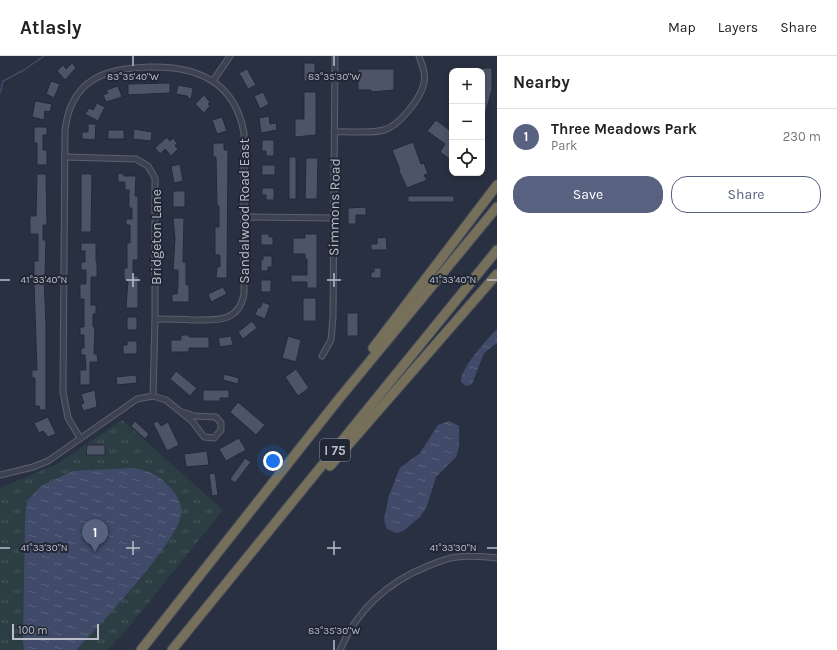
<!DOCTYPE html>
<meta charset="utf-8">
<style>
body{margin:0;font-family:Karla,sans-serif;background:#f2f2f2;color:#222}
.controls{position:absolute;right:12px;top:12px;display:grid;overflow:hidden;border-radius:8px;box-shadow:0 2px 6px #0003}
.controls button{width:36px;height:36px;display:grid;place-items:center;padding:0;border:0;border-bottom:1px solid #e0e0e0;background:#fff;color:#222;font:20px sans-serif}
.scale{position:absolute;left:12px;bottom:10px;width:87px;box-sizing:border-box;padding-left:4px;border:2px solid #babecb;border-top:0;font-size:11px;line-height:14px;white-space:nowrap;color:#babecb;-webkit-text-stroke:3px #222736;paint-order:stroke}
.you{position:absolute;left:273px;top:405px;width:14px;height:14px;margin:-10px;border:3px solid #fff;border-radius:50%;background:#1a73e8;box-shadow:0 0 0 6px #1a73e833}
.badge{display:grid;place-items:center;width:26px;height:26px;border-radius:50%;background:#58617f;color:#fff;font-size:13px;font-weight:700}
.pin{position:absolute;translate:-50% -33px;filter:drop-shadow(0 1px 2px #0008)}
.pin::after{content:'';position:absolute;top:21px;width:14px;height:12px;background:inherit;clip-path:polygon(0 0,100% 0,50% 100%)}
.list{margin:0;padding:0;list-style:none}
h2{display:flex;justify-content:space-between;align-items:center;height:52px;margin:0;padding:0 16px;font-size:17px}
h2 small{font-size:13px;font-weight:400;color:#767676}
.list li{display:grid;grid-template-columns:26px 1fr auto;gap:12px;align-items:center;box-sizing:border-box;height:56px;padding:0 16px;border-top:1px solid #e0e0e0}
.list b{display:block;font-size:15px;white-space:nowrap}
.list p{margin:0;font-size:13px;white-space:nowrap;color:#767676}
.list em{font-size:13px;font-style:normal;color:#767676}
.actions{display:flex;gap:8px;padding:12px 16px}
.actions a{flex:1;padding:9px 0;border:1px solid #58617f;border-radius:16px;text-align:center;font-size:14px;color:#58617f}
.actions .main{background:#58617f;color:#fff}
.icon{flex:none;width:22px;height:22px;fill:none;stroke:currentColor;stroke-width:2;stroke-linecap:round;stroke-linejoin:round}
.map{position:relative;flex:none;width:497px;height:594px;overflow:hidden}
header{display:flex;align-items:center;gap:24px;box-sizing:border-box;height:56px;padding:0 20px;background:#fff;border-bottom:1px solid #e0e0e0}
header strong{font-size:19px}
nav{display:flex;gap:22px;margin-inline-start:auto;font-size:14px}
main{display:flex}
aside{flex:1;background:#fff}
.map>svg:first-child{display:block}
</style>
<header>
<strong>Atlasly</strong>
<nav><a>Map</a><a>Layers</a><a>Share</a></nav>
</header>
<main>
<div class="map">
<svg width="497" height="594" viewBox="0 0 497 594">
<defs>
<pattern id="park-tufts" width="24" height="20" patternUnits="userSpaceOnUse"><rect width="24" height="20" fill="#2c3e43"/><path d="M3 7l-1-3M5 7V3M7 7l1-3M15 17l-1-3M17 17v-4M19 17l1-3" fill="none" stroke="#48585d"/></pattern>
<pattern id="water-ripples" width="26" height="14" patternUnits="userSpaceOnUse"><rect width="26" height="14" fill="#414b69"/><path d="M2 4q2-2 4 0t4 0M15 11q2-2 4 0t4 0" fill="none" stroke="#5a637d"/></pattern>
</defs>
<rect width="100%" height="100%" fill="#293041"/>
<polygon fill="url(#park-tufts)" points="122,364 223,454 133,566 108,594 0,594 0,432 57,408"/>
<g fill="url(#water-ripples)">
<path d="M497,273V287L484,297L472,328L466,330L461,326C459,314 488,282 497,273Z"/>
<polygon points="449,365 459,370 459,391 456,401 436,421 427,450 420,461 403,475 396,477 387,473 384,464 389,439 400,412 420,397 438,369"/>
<path d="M131,412C147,414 157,418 168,429C176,437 183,449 181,459C178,485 98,572 76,594H24L23,585L25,467L26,451L29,443L41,430L73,415Z"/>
</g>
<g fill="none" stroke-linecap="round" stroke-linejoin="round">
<polyline stroke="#414b69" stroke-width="1.5" points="0,37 3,25 24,14 44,0"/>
</g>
<g fill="#4e5468" stroke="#242938">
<polygon points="72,7 76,12 65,24 57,15 63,9 66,13"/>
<rect x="304" y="7" width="11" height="18"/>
<polygon points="482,12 492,12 492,34 483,65"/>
<polygon points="247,13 256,29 248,33 239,17"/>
<polygon points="358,13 394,13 394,34 371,36 371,34 358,34"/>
<polygon points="51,25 60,28 54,42 46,38"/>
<polygon points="170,27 170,37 128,39 128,28"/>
<polygon points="178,29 193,32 191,44 187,40 176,38"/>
<polygon points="118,30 122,41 106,46 103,39 108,37 106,34"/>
<polygon points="263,36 269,48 260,53 254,40"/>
<polygon points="304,36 316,36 316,79 295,81 295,63 304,63"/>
<polygon points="204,39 210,46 208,48 210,50 204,57 195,48"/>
<polygon points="35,45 52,48 50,56 45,55 44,64 32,61"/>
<polygon points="97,47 105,51 98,65 85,58 89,52 93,54"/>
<polygon points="269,60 270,68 276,67 277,74 261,77 259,62"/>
<polygon points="222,61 227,75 217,78 212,64"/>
<polygon points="436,64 452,76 452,105 440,96 445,88 427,75"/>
<polygon points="88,68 96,68 95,84 82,83 82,76 88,76"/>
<polygon points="34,71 47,71 47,79 43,79 43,94 47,94 47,109 37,109 37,87 34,87"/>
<polygon points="134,73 152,76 151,85 133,83"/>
<rect x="108" y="74" width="16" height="9"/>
<polygon points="167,81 170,85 173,82 177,87 175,90 178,93 171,100 165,93 160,98 155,92"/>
<polygon points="262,84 274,84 274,100 266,100 266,95 262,95"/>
<polygon points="413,86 421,108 424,107 428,118 424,119 427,124 407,132 399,115 400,114 392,94"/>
<polygon points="213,87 224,87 224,94 228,94 227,222 216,222 217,211 220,211 220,199 215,199 215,171 219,171 219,150 217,150 216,101 213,101"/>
<rect x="289" y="101" width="7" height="42"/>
<polygon points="306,102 318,102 317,143 305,143"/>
<polygon points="180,108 183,125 174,127 171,110"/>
<rect x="262" y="109" width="13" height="10"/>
<polygon points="118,117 124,118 124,120 136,120 135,140 138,140 138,204 133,204 133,220 138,220 138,252 126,252 128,224 124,224 124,212 127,212 127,187 130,187 130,169 126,169 126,163 132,163 132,152 129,152 129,134 125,134 125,126 118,126"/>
<polygon points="37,118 46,118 47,169 43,169 43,184 46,184 45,220 44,220 46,270 46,354 40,354 39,350 35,350 35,322 32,322 32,314 37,314 34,227 34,205 38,205 38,178 30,178 30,160 36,160"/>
<polygon points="81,118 92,118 91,176 81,176"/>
<polygon points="262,132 274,132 274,144 266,144 266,139 262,139"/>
<rect x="173" y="135" width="12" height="16"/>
<rect x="408" y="140" width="46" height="6"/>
<polygon points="366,151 366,159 356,159 356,168 348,168 348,152"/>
<polygon points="173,162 184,162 183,206 186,206 186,229 189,229 189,246 172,246 172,238 177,238 178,229 178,214 173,214 175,183"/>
<polygon points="261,178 269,178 269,181 273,181 273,189 261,189"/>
<polygon points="305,178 317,178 317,232 307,232 307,226 291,226 291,219 307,219 307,203 305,203 305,198 293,198 293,182 305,182"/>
<polygon points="386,181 387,194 371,194 371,188 377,188 377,182"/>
<polygon points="81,187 96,187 96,206 97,206 97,221 91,221 91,249 96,249 96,258 93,258 93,271 95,271 94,298 97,298 98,306 90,306 90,329 80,329 80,314 86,314 85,299 81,299 81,292 84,292 84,279 80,279 80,271 84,271 84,243 80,243 80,228 86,228 86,214 81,214 81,206 85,206 85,195 81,195"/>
<polygon points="263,200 272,200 272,211 268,211 268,215 261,215 261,204 263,204"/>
<polygon points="374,212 381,212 381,222 371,222 371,216 374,216"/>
<rect x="261" y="224" width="10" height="12"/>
<polygon points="223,231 227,238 211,246 208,238"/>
<rect x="303" y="242" width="13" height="23"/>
<polygon points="263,246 270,249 265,263 255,259 258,251 260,252"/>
<rect x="347" y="257" width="11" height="23"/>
<rect x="127" y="261" width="10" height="13"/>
<polygon points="252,265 257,272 243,283 238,276"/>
<polygon points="181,279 189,279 189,281 209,281 209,292 189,292 189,296 171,296 171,284 181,284"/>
<polygon points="231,280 233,289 220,291 218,282"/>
<polygon points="288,280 301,284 296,306 282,302"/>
<polygon points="127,285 137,285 137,298 123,298 123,289 127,289"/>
<polygon points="296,313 309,332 298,340 285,321"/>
<polygon points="176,315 197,332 190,340 170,323"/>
<polygon points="224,318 239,322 238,328 223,324"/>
<polygon points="136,319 137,327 117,329 116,321"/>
<polygon points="95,334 97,351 83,355 81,348 84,347 81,338"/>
<polygon points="203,334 229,334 229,342 220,342 220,345 203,345"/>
<polygon points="238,346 265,369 256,379 230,356"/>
<polygon points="48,361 56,378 48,381 43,375 39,377 34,367"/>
<polygon points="135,365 149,378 145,383 131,370"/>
<polygon points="158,365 161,370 168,366 179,389 167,395 153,367"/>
<polygon points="239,382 246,394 226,405 219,393"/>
<polygon points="87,389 105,389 105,399 86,399"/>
<polygon points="207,395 209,409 186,411 184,398"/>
<polygon points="245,402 251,406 235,427 230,423"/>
<polygon points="215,417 218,439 212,440 209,418"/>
</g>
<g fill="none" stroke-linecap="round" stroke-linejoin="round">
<defs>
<g id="street">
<polyline points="213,25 230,0"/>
<path d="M334,76C350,75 369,78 384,74C399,70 421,42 424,27C426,17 422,9 419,0"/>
<polyline points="65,101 136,103 148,110 155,122 155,263 153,340"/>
<polyline points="245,161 333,162"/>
<polyline points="322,300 331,284 333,261 335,0"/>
<path d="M80,382L68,362L63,336L65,74C71,24 104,12 150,11C198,10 235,26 244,77V238C239,267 215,264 193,264C180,263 168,263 155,263"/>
<polyline points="0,419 33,411 48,405 137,343 153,340 166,344 192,365 204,381 214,382 221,374 221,367 216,361 195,360 182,356"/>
<path d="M340,594C357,554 388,526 428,510C438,506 447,502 457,501C470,499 484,501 497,502"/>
</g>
<g id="highway">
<polyline points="373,292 497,129"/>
<polyline points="330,410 497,218"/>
<polyline points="141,594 338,344 497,151"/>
<polyline points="172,594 497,194"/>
</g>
</defs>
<use href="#street" stroke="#5b606e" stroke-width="7"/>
<use href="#highway" stroke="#484d5b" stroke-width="11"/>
<use href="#street" stroke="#3d4251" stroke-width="5"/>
<use href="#highway" stroke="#76705b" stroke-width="9"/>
</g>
<path fill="none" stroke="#babecb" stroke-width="1.5" d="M133,0V10M334,0V10M133,217V231M334,217V231M0,224H10M126,224H140M327,224H341M487,224H497M133,485V499M334,485V499M0,492H10M126,492H140M327,492H341M487,492H497M334,584V594"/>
<g text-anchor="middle" stroke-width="4" stroke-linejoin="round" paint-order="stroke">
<rect fill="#222736" stroke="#8c919e" stroke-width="1" x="320" y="383" width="30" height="22" rx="3"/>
<g font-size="13" font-weight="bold" fill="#babecb">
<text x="335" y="399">I 75</text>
</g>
<g font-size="14" fill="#babecb" stroke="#222736">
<text transform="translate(334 151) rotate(-89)" y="5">Simmons Road</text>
<text transform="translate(244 155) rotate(-90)" y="5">Sandalwood Road East</text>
<text transform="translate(156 181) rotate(-90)" y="5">Bridgeton Lane</text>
</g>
</g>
<g font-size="10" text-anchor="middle" fill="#babecb" stroke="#222736" stroke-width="4" stroke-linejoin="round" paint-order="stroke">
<text x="133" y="24">83°35'40"W</text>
<text x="334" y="24">83°35'30"W</text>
<text x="44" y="227">41°33'40"N</text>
<text x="453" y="227">41°33'40"N</text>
<text x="44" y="495">41°33'30"N</text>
<text x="453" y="495">41°33'30"N</text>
<text x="334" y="578">83°35'30"W</text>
</g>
</svg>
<div class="controls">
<button>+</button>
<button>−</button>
<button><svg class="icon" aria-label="locate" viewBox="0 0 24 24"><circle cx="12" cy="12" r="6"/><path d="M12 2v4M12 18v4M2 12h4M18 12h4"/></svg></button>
</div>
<div class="scale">100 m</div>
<div class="you"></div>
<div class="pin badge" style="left:95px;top:496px">1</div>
</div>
<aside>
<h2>Nearby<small></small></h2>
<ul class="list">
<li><span class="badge">1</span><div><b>Three Meadows Park</b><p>Park</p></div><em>230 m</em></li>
</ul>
<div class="actions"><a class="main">Save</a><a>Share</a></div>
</aside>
</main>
